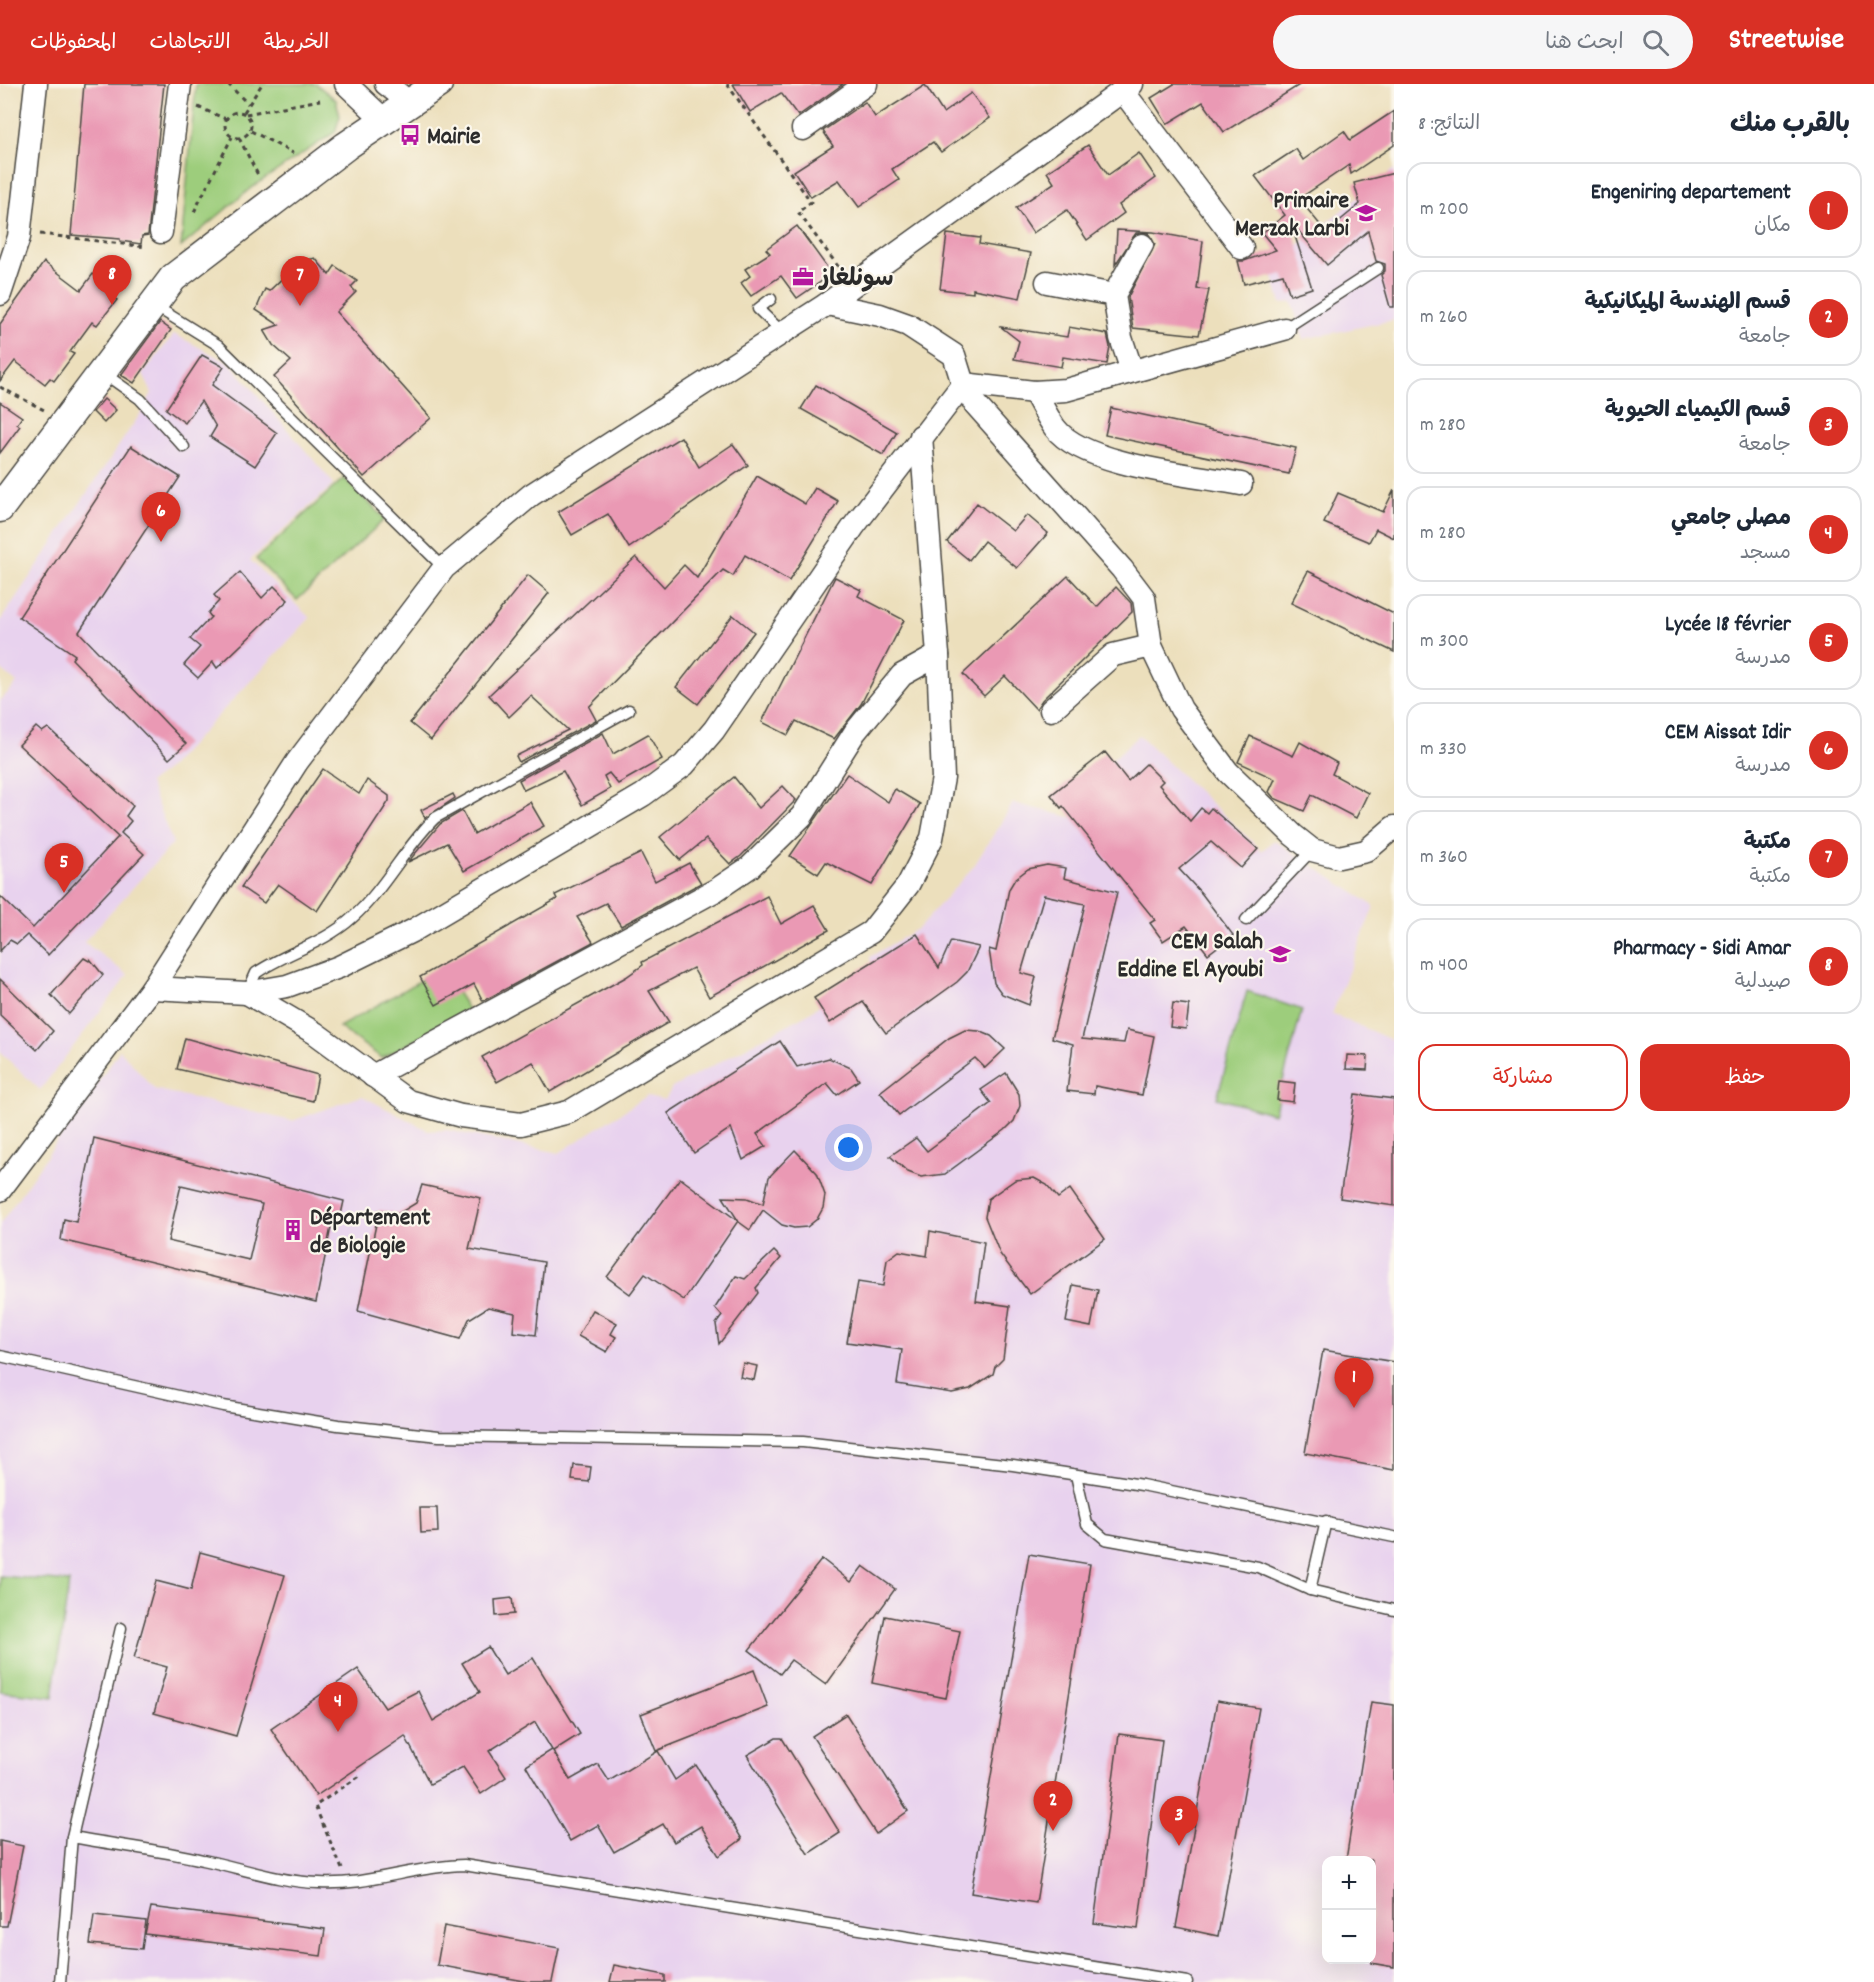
<!DOCTYPE html>
<html lang="ar">
<meta charset="utf-8">
<style>
body{margin:0;font-family:Dekko,"Playpen Sans Arabic",sans-serif;background:#f6f6f7;color:#1f2937;direction:rtl}
.controls{position:absolute;right:18px;bottom:18px;display:grid;overflow:hidden;border-radius:12px;box-shadow:0 6px 24px #0002}
.controls button{width:54px;height:54px;display:grid;place-items:center;padding:0;border:0;border-bottom:2px solid #e0e1e3;background:#fff;color:#1f2937;font:30px sans-serif}
.you{position:absolute;left:849px;top:1064px;width:21px;height:21px;margin:-15px;border:4px solid #fff;border-radius:50%;background:#1a73e8;box-shadow:0 0 0 9px #1a73e833}
.badge{display:grid;place-items:center;width:39px;height:39px;border-radius:50%;background:#d93025;color:#fff;font-size:20px;font-weight:700}
.pin{position:absolute;translate:-50% -50px;filter:drop-shadow(0 2px 3px #0008)}
.pin::after{content:'';position:absolute;top:32px;width:21px;height:18px;background:inherit;clip-path:polygon(0 0,100% 0,50% 100%)}
.list{margin:0;padding:0;list-style:none}
h2{display:flex;justify-content:space-between;align-items:center;height:78px;margin:0;padding:0 24px;font-size:26px}
h2 small{font-size:20px;font-weight:400;color:#747a83}
.list li{display:grid;grid-template-columns:39px 1fr auto;gap:18px;align-items:center;box-sizing:border-box;height:96px;margin:0 12px 12px;padding:0 12px;border:2px solid #e0e1e3;border-radius:18px}
.list b{display:block;font-size:22px;white-space:nowrap}
.list p{margin:0;font-size:20px;white-space:nowrap;color:#747a83}
.list em{font-size:20px;font-style:normal;color:#747a83}
.actions{display:flex;gap:12px;padding:18px 24px}
.actions a{flex:1;padding:14px 0;border:2px solid #d93025;border-radius:18px;text-align:center;font-size:21px;color:#d93025}
.actions .main{background:#d93025;color:#fff}
.icon{flex:none;width:33px;height:33px;fill:none;stroke:currentColor;stroke-width:2;stroke-linecap:round;stroke-linejoin:round}
.map{position:relative;flex:none;width:1394px;height:1898px;overflow:hidden;direction:ltr}
header{display:flex;align-items:center;gap:36px;box-sizing:border-box;height:84px;padding:0 30px;background:#d93025;color:#fff}
header strong{font-size:28px}
nav{display:flex;gap:33px;margin-inline-start:auto;font-size:21px}
.search{width:420px;height:54px;background:#f6f6f7;display:flex;align-items:center;gap:15px;box-sizing:border-box;padding:0 21px;border-radius:33px;color:#747a83;font-size:22px}
main{display:flex}
aside{flex:1;background:#fff}
.map>svg:first-child{display:block}
</style>
<header>
<strong>Streetwise</strong>
<div class="search"><svg class="icon" aria-label="search" viewBox="0 0 24 24"><circle cx="10" cy="10" r="6"/><path d="M15 15l6 6"/></svg>ابحث هنا</div>
<nav><a>الخريطة</a><a>الاتجاهات</a><a>المحفوظات</a></nav>
</header>
<main>
<aside>
<h2>بالقرب منك<small>النتائج: 8</small></h2>
<ul class="list">
<li><span class="badge">1</span><div><b>Engeniring departement</b><p>مكان</p></div><em>200 m</em></li>
<li><span class="badge">2</span><div><b>قسم الهندسة الميكانيكية</b><p>جامعة</p></div><em>260 m</em></li>
<li><span class="badge">3</span><div><b>قسم الكيمياء الحيوية</b><p>جامعة</p></div><em>280 m</em></li>
<li><span class="badge">4</span><div><b>مصلى جامعي</b><p>مسجد</p></div><em>280 m</em></li>
<li><span class="badge">5</span><div><b>Lycée 18 février</b><p>مدرسة</p></div><em>300 m</em></li>
<li><span class="badge">6</span><div><b>CEM Aissat Idir</b><p>مدرسة</p></div><em>330 m</em></li>
<li><span class="badge">7</span><div><b>مكتبة</b><p>مكتبة</p></div><em>360 m</em></li>
<li><span class="badge">8</span><div><b>Pharmacy - Sidi Amar</b><p>صيدلية</p></div><em>400 m</em></li>
</ul>
<div class="actions"><a class="main">حفظ</a><a>مشاركة</a></div>
</aside>
<div class="map">
<svg width="1394" height="1898" viewBox="0 0 1394 1898">
<rect width="100%" height="100%" fill="#fbf7ec"/>
<filter id="ink" filterUnits="userSpaceOnUse"><feTurbulence type="fractalNoise" baseFrequency=".0167" numOctaves="2"/><feDisplacementMap in="SourceGraphic" scale="12" xChannelSelector="R" yChannelSelector="G"/><feConvolveMatrix kernelMatrix="1 2 1 2 8 2 1 2 1" color-interpolation-filters="sRGB"/></filter>
<filter id="wash" filterUnits="userSpaceOnUse"><feTurbulence type="fractalNoise" baseFrequency=".008" numOctaves="4" result="noise"/><feDisplacementMap in="SourceGraphic" scale="24" xChannelSelector="R" yChannelSelector="G"/><feGaussianBlur stdDeviation="1.35" result="paint"/><feColorMatrix in="noise" values="0 0 0 0 0 0 0 0 0 0 0 0 0 0 0 0 0 1.4 0 .05"/><feComposite in="paint" operator="in"/></filter>
<g filter="url(#wash)">
<rect width="100%" height="100%" fill="#ecdfbc"/>
<g fill="#e8d2ee" fill-rule="evenodd">
<polygon points="1394,85 1394,236 1303,255 1292,218 1281,220 1271,186 1283,173"/>
<polygon points="174,250 231,280 334,400 250,476 310,534 169,684 149,699 173,759 84,858 128,891 40,1006 0,968 0,617 17,599 0,585 0,537 141,329 152,309 143,290"/>
<path d="M1139,651L1262,767L1274,756L1374,822L1332,930L1394,957V1898H0V1140L120,966L154,1005L292,1037L362,1012L429,1047L447,1046L559,1069L647,1012L665,1016L672,1004L807,930L872,885L870,873L919,844L974,782L1013,719L1074,734L1064,721ZM1326,1776H1372V1876H1326Z"/>
</g>
<g fill="#9dcd7b" stroke="#647c53" stroke-width="1.5">
<polygon points="196,0 316,0 336,16 340,32 335,48 251,104 181,163"/>
<polygon points="344,394 385,435 297,516 256,475"/>
<polygon points="442,884 469,927 382,974 339,943"/>
<polygon points="1247,907 1302,926 1274,1030 1217,1014"/>
<polygon points="0,1492 69,1498 53,1613 0,1607"/>
</g>
<g id="blocks">
<g fill="#ea99b4" fill-rule="evenodd">
<polygon points="84,0 164,0 148,151 142,152 141,160 120,157 120,155 71,151"/>
<polygon points="733,0 843,0 798,32 781,9 750,28"/>
<polygon points="1174,0 1301,0 1224,48 1203,18 1167,40 1151,14"/>
<polygon points="925,1 943,29 971,9 990,34 941,68 933,58 892,85 899,96 859,123 839,96 811,113 794,87 833,62 823,47 865,18 875,33"/>
<polygon points="1394,27 1394,61 1351,90 1349,81 1299,115 1326,148 1360,120 1354,99 1394,89 1394,223 1390,223 1381,191 1385,187 1385,180 1376,177 1368,147 1327,181 1290,137 1312,204 1290,211 1283,190 1244,200 1238,177 1244,177 1276,166 1262,149 1285,131 1255,92 1296,65 1303,76 1344,47 1350,56"/>
<polygon points="1088,61 1108,91 1139,69 1156,94 1119,121 1124,129 1087,156 1067,126 1033,149 1016,124 1054,99 1047,88"/>
<polygon points="797,142 832,190 797,214 781,192 751,212 741,199 750,192 745,185 770,169 766,165"/>
<polygon points="1117,146 1153,148 1203,157 1197,205 1209,206 1199,251 1133,244 1128,213 1155,160 1148,149 1136,149 1115,181"/>
<polygon points="947,150 980,154 979,160 1031,169 1020,214 973,205 973,209 940,205"/>
<polygon points="315,174 329,191 335,182 357,197 351,203 356,208 336,228 431,334 364,393 274,293 291,277 273,261 264,246 279,241 256,226 265,205 269,207 293,184 292,180"/>
<polygon points="44,178 81,206 93,190 118,208 114,214 117,216 97,241 92,238 70,268 74,270 54,297 50,294 45,300 15,277 0,297 0,240"/>
<polygon points="160,238 171,246 134,299 121,291"/>
<polygon points="1001,243 1067,253 1069,243 1107,250 1110,263 1107,280 1063,273 1061,283 1014,275 1019,257"/>
<polygon points="202,271 224,283 212,301 277,349 255,382 210,353 216,343 201,317 185,339 166,325"/>
<polygon points="816,301 897,348 883,371 801,325"/>
<polygon points="104,315 116,326 104,339 93,328"/>
<polygon points="0,318 22,333 17,340 20,342 0,369"/>
<polygon points="1111,324 1296,364 1289,390 1105,351"/>
<polygon points="681,353 699,383 733,360 748,381 629,464 608,430 572,451 558,428"/>
<polygon points="131,362 180,393 79,548 186,660 169,675 72,575 75,571 19,533"/>
<polygon points="757,392 805,420 815,404 838,417 789,497 745,471 733,492 723,486 589,623 596,636 519,678 516,672 568,646 531,612 509,633 489,611 636,473 664,503 684,481 697,494"/>
<polygon points="1394,406 1394,454 1376,445 1369,458 1324,439 1338,409 1383,428"/>
<polygon points="977,419 1013,447 1027,431 1048,449 1017,484 984,457 969,476 947,458"/>
<polygon points="1308,487 1394,530 1394,568 1291,519"/>
<polygon points="240,488 262,514 274,502 288,516 217,584 213,578 198,594 184,581 200,563 190,555 211,533 208,529 219,517 214,511"/>
<polygon points="528,491 549,509 431,656 410,639"/>
<polygon points="1068,492 1097,523 1116,503 1131,519 1132,528 1042,616 1036,625 1005,592 984,612 963,590"/>
<polygon points="835,493 861,506 858,512 904,536 861,620 834,655 796,637 788,651 762,638"/>
<polygon points="733,531 754,548 698,620 676,603"/>
<polygon points="36,643 42,648 48,644 133,722 126,732 131,737 121,749 144,770 48,871 27,851 17,860 10,856 0,867 0,812 33,844 118,753 19,661"/>
<polygon points="603,649 613,670 648,650 662,675 618,700 609,689 604,692 610,705 582,721 563,687 524,706 519,696"/>
<polygon points="1250,652 1293,672 1300,658 1337,679 1332,690 1368,709 1356,734 1312,711 1304,727 1274,714 1269,708 1275,695 1238,678"/>
<polygon points="1105,668 1128,697 1146,680 1163,697 1159,701 1190,737 1201,724 1207,729 1211,724 1258,765 1241,784 1211,758 1179,785 1202,810 1233,851 1208,870 1186,842 1163,857 1150,839 1155,836 1063,722 1061,724 1051,711"/>
<polygon points="323,685 359,710 367,696 389,712 389,717 317,827 278,800 264,819 241,803"/>
<polygon points="847,690 888,718 895,705 920,720 872,801 826,778 818,790 790,772"/>
<polygon points="734,693 759,724 783,702 796,716 741,772 730,780 706,755 680,776 660,753"/>
<polygon points="453,710 455,714 425,734 421,726"/>
<polygon points="530,718 544,742 464,787 447,759 408,778 440,740 462,727 474,750"/>
<polygon points="641,769 655,797 689,779 701,799 621,842 606,819 577,833 593,858 483,917 474,900 436,921 420,893 557,815 555,811"/>
<polygon points="1047,781 1066,784 1064,794 1117,808 1082,955 1124,959 1127,946 1154,952 1142,1011 1095,1002 1094,1010 1067,1007 1073,960 1052,954 1085,820 1044,811 1021,889 1036,893 1029,921 1002,910 994,899 989,865 996,867 1009,805 1015,795 1028,785"/>
<polygon points="767,812 781,840 814,821 829,846 709,913 693,884 649,907 669,938 550,1008 533,978 497,998 482,973 626,893 643,881 642,878"/>
<polygon points="917,850 939,884 951,857 979,863 967,888 957,898 886,949 863,918 830,939 814,914"/>
<polygon points="84,874 89,877 90,875 103,891 69,930 51,911"/>
<polygon points="0,895 53,947 37,966 0,931"/>
<polygon points="1173,919 1189,921 1186,945 1170,943"/>
<polygon points="965,946 979,947 991,952 1005,965 985,984 975,974 899,1031 880,1008 949,954"/>
<polygon points="185,954 318,991 313,1017 177,985"/>
<polygon points="780,957 797,983 829,974 851,984 859,996 837,1011 827,999 757,1050 766,1062 743,1076 731,1044 694,1069 668,1029"/>
<polygon points="1347,971 1368,972 1367,986 1346,985"/>
<polygon points="1006,989 1019,1010 1020,1022 1014,1037 1005,1046 945,1090 921,1093 908,1088 890,1072 916,1054 927,1067 991,1019 981,1006"/>
<polygon points="1279,997 1295,999 1293,1018 1277,1016"/>
<polygon points="1355,1010 1394,1015 1394,1122 1340,1114"/>
<path d="M94,1054L344,1117L340,1135L333,1133L316,1218L61,1156L64,1135L76,1138ZM181,1101L262,1120L249,1176L168,1157Z"/>
<polygon points="795,1066 817,1089 825,1111 823,1124 817,1135 807,1143 794,1144 782,1141 763,1126 750,1146 739,1138 723,1113 747,1114 763,1120 769,1093"/>
<polygon points="680,1094 738,1137 684,1216 645,1190 630,1210 607,1193"/>
<polygon points="1034,1094 1047,1101 1058,1114 1070,1105 1105,1155 1030,1210 1000,1170 985,1133 988,1115 1015,1096"/>
<polygon points="422,1101 481,1114 469,1165 544,1178 536,1251 513,1248 515,1229 488,1223 469,1235 460,1255 358,1227 379,1126 398,1130 416,1119"/>
<polygon points="930,1147 984,1158 976,1217 1010,1222 1003,1275 995,1283 993,1290 970,1305 952,1309 897,1300 902,1266 847,1258 858,1198 883,1202 887,1176 899,1167 927,1172"/>
<polygon points="774,1167 781,1174 756,1204 758,1209 719,1260 716,1240 722,1232 715,1224 736,1192 745,1195"/>
<polygon points="1073,1201 1098,1206 1091,1243 1066,1238"/>
<polygon points="593,1226 617,1239 611,1250 616,1253 607,1268 578,1252"/>
<polygon points="1323,1266 1394,1278 1394,1386 1305,1369"/>
<polygon points="743,1279 757,1282 754,1296 740,1293"/>
<polygon points="574,1381 591,1383 589,1398 572,1396"/>
<polygon points="420,1424 437,1424 438,1448 421,1449"/>
<polygon points="200,1468 285,1491 236,1652 154,1629 167,1583 134,1574 156,1497 191,1506"/>
<polygon points="1029,1470 1090,1480 1036,1819 971,1809"/>
<polygon points="822,1475 851,1498 863,1482 895,1505 826,1601 791,1576 780,1590 749,1566"/>
<polygon points="512,1514 514,1530 496,1532 495,1516"/>
<polygon points="885,1532 960,1547 946,1614 872,1599"/>
<polygon points="488,1563 505,1591 533,1574 580,1650 553,1667 570,1696 598,1680 609,1697 658,1667 675,1696 696,1681 742,1755 719,1772 701,1742 674,1758 663,1740 614,1768 598,1741 570,1757 526,1682 552,1666 535,1638 489,1667 506,1693 481,1710 463,1683 430,1700 405,1652 316,1712 271,1645 358,1585 385,1624 418,1607 433,1637 480,1608 462,1579"/>
<polygon points="754,1586 768,1623 656,1667 641,1630"/>
<polygon points="1217,1617 1259,1624 1218,1852 1176,1843"/>
<polygon points="1371,1618 1394,1621 1394,1883 1371,1879 1371,1776 1346,1776"/>
<polygon points="846,1630 908,1727 876,1750 812,1652"/>
<polygon points="1119,1650 1162,1656 1138,1845 1094,1839"/>
<polygon points="776,1654 782,1654 840,1749 808,1770 747,1671"/>
<polygon points="0,1757 23,1762 7,1842 0,1842"/>
<polygon points="151,1823 325,1845 321,1872 145,1850"/>
<polygon points="94,1831 146,1837 142,1865 90,1860"/>
<polygon points="444,1842 559,1864 552,1898 530,1898 437,1881"/>
<polygon points="614,1881 665,1891 665,1898 610,1898"/>
</g>
</g>
</g>
<g filter="url(#ink)">
<use href="#blocks" fill-opacity="0" stroke="#484641" stroke-width="1.5"/>
<g fill="none" stroke-linecap="round" stroke-linejoin="round">
<defs>
<g id="service">
<polyline points="771,215 758,225 782,248"/>
<polyline points="155,222 218,261 444,484"/>
<polyline points="1284,245 1378,184"/>
<polyline points="102,288 140,315 184,363"/>
<polyline points="1246,836 1312,766"/>
<path d="M247,909L256,889C287,868 323,860 352,834C385,805 404,764 435,734L629,626"/>
<polyline points="0,1272 223,1322 338,1341 439,1352 803,1358 1013,1381 1142,1401 1394,1453"/>
<polyline points="1076,1391 1087,1440 1105,1455 1258,1483 1310,1506 1394,1526"/>
<polyline points="1310,1506 1326,1437"/>
<polyline points="72,1753 121,1544"/>
<path d="M60,1898L72,1753C116,1761 160,1766 203,1776C242,1784 279,1798 319,1799C368,1802 414,1782 464,1781L1187,1898"/>
</g>
<g id="minor">
<polyline points="346,0 384,36"/>
<polyline points="386,0 410,19"/>
<polyline points="1122,6 1242,164"/>
<polyline points="803,45 866,0"/>
<polyline points="161,148 180,0"/>
<polyline points="1047,198 1114,211"/>
<polyline points="0,210 19,153 36,0"/>
<polyline points="1132,287 1121,254 1114,211 1142,161"/>
<polyline points="963,300 975,320 1122,485 1144,514 1151,562 1181,625 1228,688 1293,751 1312,766 1339,773 1366,767 1394,743"/>
<polyline points="963,300 1034,308 1066,306 1284,245"/>
<path d="M1034,308C1041,319 1047,333 1055,344C1084,382 1194,391 1241,400"/>
<polyline points="1051,626 1113,571 1151,562"/>
<polyline points="152,904 247,909 287,902 339,883 414,846 643,711 684,681 714,646 854,442 963,300 954,271 908,241 880,231 827,220"/>
<polyline points="247,909 315,949 408,1017 461,1032 521,1040 569,1028 871,848 908,801 932,754 943,694 938,571 921,352"/>
<polyline points="373,992 716,806 750,783 802,732 855,648 902,591 938,571"/>
<polyline points="0,1106 152,904 297,678 444,484 531,411 827,220 1132,0"/>
</g>
<polyline id="tertiary" points="0,424 173,194 346,62 438,0"/>
</defs>
<use href="#service" stroke="#484641" stroke-width="13"/>
<use href="#minor" stroke="#484641" stroke-width="25"/>
<use href="#tertiary" stroke="#484641" stroke-width="31"/>
<g stroke="#484641" stroke-width="3" stroke-dasharray="4.5 4.5" stroke-linecap="butt">
<polyline points="228,0 248,20"/>
<polyline points="727,0 811,118 798,128 840,185"/>
<polyline points="198,23 226,35"/>
<circle cx="238" cy="41" r="13"/>
<polyline points="244,28 262,0"/>
<polyline points="246,30 320,16"/>
<polyline points="251,47 293,69"/>
<polyline points="239,54 258,91"/>
<polyline points="194,128 232,53"/>
<polyline points="40,150 147,163"/>
<polyline points="0,303 44,326"/>
<polyline points="342,1785 315,1722 360,1692"/>
</g>
<use href="#service" stroke="#fff" stroke-width="10"/>
<use href="#minor" stroke="#fff" stroke-width="22"/>
<use href="#tertiary" stroke="#fff" stroke-width="28"/>
</g>
</g>
<defs>
<symbol id="bus-bare" viewBox="-9 -9 18 18"><path d="M-5-6H5V4H4V6H2V4H-2V6H-4V4H-5ZM-3.5-4V0h7V-4ZM-3.5 1.2v1.5H-2V1.2ZM2 1.2v1.5H3.5V1.2Z" fill="#b5179e" stroke="#fbf7ec" stroke-width="2.5" paint-order="stroke"/></symbol>
<symbol id="school-bare" viewBox="-9 -9 18 18"><path d="M0-5L7-2L0 1L-7-2ZM-4 1L0 2.5L4 1V4Q0 6-4 4Z" fill="#b5179e" stroke="#fbf7ec" stroke-width="2.5" paint-order="stroke"/></symbol>
<symbol id="office-bare" viewBox="-9 -9 18 18"><path d="M-6-3h4V-5.5h4V-3h4V5H-6ZM-1-4.5V-3h2v-1.5ZM-6 0V1H6V0Z" fill="#b5179e" stroke="#fbf7ec" stroke-width="2.5" paint-order="stroke"/></symbol>
<symbol id="building-bare" viewBox="-9 -9 18 18"><path d="M-4-6H4V6H1V3H-1V6H-4ZM-2.5-4.3h1.7v1.8h-1.7ZM.8-4.3h1.7v1.8H.8ZM-2.5-1h1.7V.8h-1.7ZM.8-1h1.7V.8H.8Z" fill="#b5179e" stroke="#fbf7ec" stroke-width="2.5" paint-order="stroke"/></symbol>
</defs>
<g fill-rule="evenodd">
<use href="#bus-bare" x="395" y="36" width="30" height="30"/>
<use href="#school-bare" x="1351" y="114" width="30" height="30"/>
<use href="#office-bare" x="788" y="178" width="30" height="30"/>
<use href="#school-bare" x="1265" y="855" width="30" height="30"/>
<use href="#building-bare" x="278" y="1131" width="30" height="30"/>
</g>
<g text-anchor="middle" stroke-width="4.5" stroke-linejoin="round" paint-order="stroke">
<g font-size="24" font-weight="bold" fill="#2b2b2b" stroke="#fbf7ec" text-anchor="start">
<text x="427" y="59">Mairie</text>
<text x="1349" y="123" text-anchor="end">Primaire<tspan x="1349" dy="28">Merzak Larbi</tspan></text>
<text x="820" y="201">سونلغاز</text>
<text x="1263" y="864" text-anchor="end">CEM Salah<tspan x="1263" dy="28">Eddine El Ayoubi</tspan></text>
<text x="310" y="1140">Département<tspan x="310" dy="28">de Biologie</tspan></text>
</g>
</g>
</svg>
<div class="controls">
<button>+</button>
<button>−</button>
</div>
<div class="you"></div>
<div class="pin badge" style="left:1354px;top:1324px">1</div>
<div class="pin badge" style="left:1053px;top:1747px">2</div>
<div class="pin badge" style="left:1179px;top:1762px">3</div>
<div class="pin badge" style="left:338px;top:1648px">4</div>
<div class="pin badge" style="left:64px;top:809px">5</div>
<div class="pin badge" style="left:161px;top:458px">6</div>
<div class="pin badge" style="left:300px;top:222px">7</div>
<div class="pin badge" style="left:112px;top:221px">8</div>
</div>
</main>
